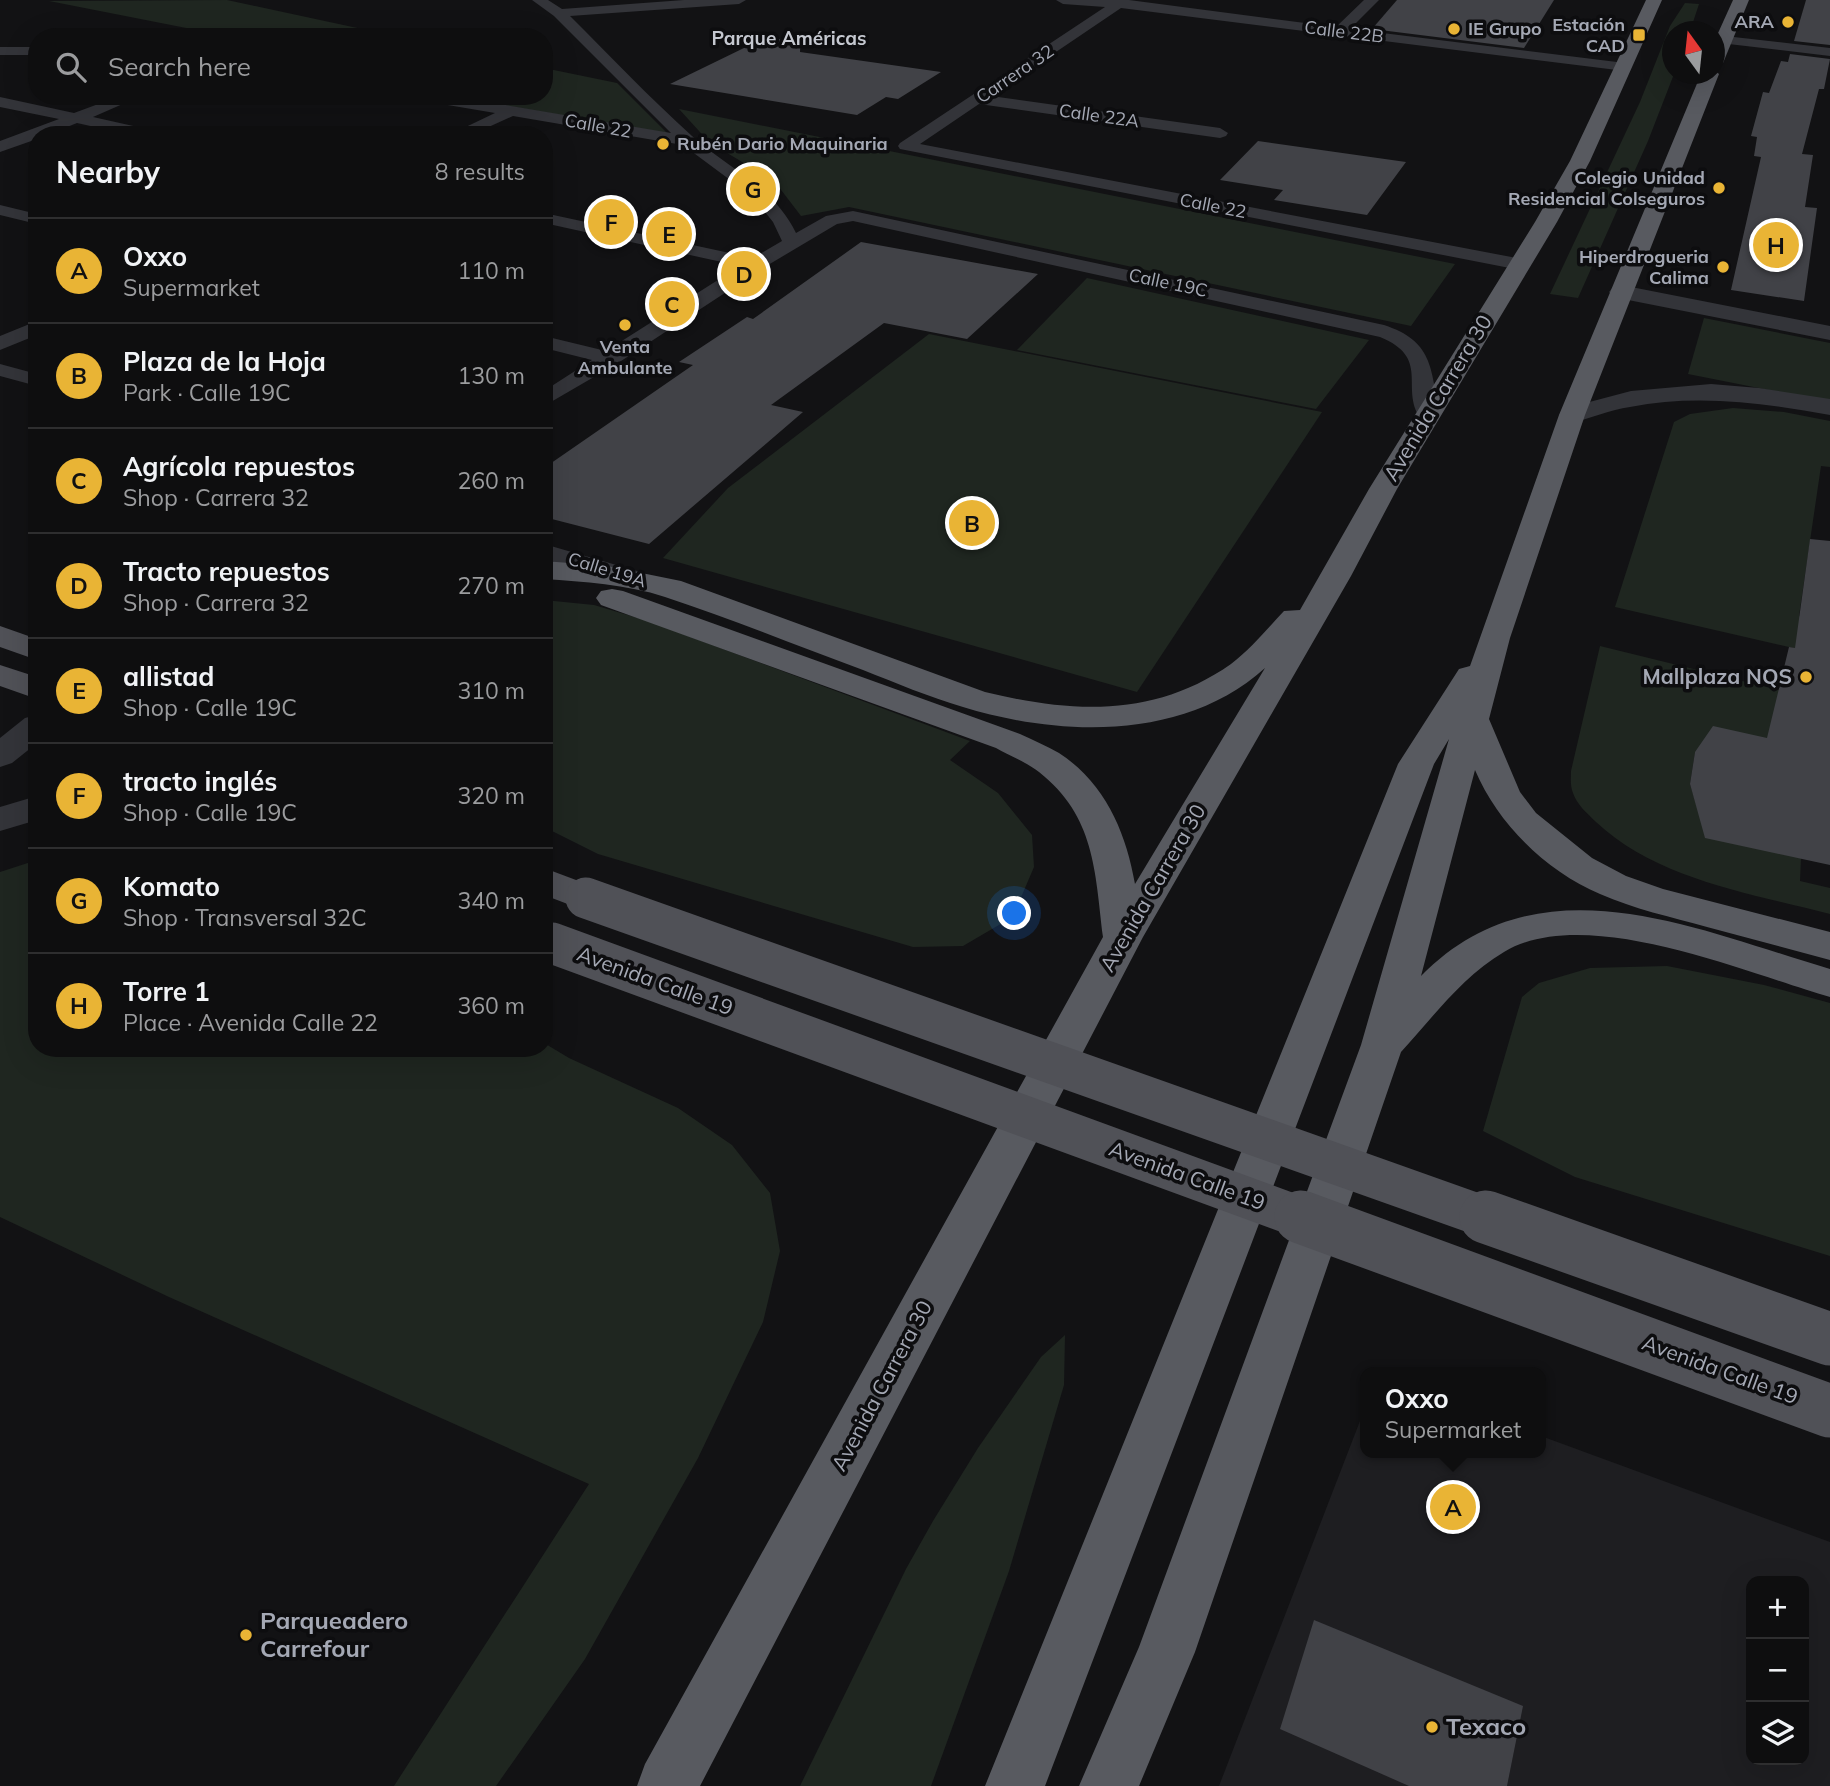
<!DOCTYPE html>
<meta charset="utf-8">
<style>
body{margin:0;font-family:Mulish,sans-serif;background:#171718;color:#f1f3f6}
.controls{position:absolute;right:21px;bottom:21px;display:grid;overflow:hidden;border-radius:14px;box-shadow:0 7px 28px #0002}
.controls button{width:63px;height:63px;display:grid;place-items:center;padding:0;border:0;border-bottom:2px solid #2e2e2f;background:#0e0e0f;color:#f1f3f6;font:35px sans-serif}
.compass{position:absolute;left:1662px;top:21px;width:63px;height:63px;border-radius:50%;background:#0e0e0f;box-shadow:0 7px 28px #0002;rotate:345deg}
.you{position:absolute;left:1015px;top:914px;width:24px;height:24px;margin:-18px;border:5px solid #fff;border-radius:50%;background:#1a73e8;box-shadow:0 0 0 10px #1a73e833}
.badge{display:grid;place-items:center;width:46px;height:46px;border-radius:50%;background:#e9b435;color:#111;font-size:23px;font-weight:700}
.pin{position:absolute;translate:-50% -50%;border:4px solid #fff;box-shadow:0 2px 7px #0006}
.popup{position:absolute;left:1360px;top:1367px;width:186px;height:91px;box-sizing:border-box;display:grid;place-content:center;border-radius:14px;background:#0e0e0f;filter:drop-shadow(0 2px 5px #0005);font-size:23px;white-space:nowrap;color:#9b9c9e}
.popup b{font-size:26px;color:#f1f3f6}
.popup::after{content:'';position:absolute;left:50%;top:100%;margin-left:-14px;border:14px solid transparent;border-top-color:#0e0e0f}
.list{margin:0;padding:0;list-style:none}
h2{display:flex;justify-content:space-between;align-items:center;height:91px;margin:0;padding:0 28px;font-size:30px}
h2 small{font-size:23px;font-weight:400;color:#9b9c9e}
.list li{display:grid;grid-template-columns:46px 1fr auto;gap:21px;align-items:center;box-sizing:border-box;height:105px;padding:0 28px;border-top:2px solid #2e2e2f}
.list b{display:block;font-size:26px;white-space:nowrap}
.list p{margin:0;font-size:23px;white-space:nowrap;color:#9b9c9e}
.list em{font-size:23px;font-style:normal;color:#9b9c9e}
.icon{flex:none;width:38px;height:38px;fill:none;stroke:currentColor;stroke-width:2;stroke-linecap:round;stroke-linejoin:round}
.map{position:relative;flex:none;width:1830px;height:1786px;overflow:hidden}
.search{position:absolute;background:#0e0e0f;box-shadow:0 7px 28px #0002;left:28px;top:28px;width:525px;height:77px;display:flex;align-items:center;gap:18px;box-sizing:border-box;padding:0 24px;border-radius:28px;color:#9b9c9e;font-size:26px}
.panel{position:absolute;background:#0e0e0f;box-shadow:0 7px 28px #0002;left:28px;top:126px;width:525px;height:931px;border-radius:28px}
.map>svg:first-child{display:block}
</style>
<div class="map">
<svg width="1830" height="1786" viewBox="0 0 1830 1786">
<rect width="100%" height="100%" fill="#121214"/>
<path fill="#1e1e21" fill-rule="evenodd" d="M1365,1408L1366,1453H1540L1541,1436L1830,1542V1786H1219ZM1751,1581H1804V1760H1751Z"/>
<g fill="#1f2620">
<polygon points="227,0 399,37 232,37 49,1"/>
<polygon points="1685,3 1699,4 1690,31 1672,32 1674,74 1648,141 1578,298 1550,294 1640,102 1670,26"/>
<polygon points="544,68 617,83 667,133 450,96 544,96"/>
<polygon points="679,109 1455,264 1411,326 849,207 801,216 775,182 709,142"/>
<polygon points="1087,278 1369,340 1316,409 1017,350"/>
<polygon points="1704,318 1830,343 1830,402 1688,374"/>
<polygon points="929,334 1322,412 1137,692 663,558 728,488"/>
<polygon points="1733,408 1784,412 1830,421 1830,467 1821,466 1799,616 1808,621 1802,650 1615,607 1674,422 1690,414"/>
<polygon points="544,600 594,605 648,621 970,741 950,760 998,793 1032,835 1034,867 1022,895 1004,922 963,946 913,947 598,854 544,827"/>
<path d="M1600,646L1795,694L1782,742L1695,752L1690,784L1706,837L1801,858L1800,881L1830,888V914C1750,893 1658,880 1596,822C1587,813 1577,805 1573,793C1570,786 1571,778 1571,771Z"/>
<polygon points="37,860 37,1048 544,1048 544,1043 569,1058 678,1108 732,1145 770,1193 780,1251 763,1322 698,1458 585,1659 496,1786 394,1786 589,1484 169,1297 0,1217 0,872"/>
<polygon points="1667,966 1764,985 1830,1003 1830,1256 1575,1177 1483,1131 1522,997 1539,983 1590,968"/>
<polygon points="1065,1335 1064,1385 1009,1571 931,1786 800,1786 906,1569 933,1521 978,1448 1041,1357"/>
</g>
<g fill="#414247">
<polygon points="1397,0 1554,0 1524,48 1372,29"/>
<polygon points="1806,0 1830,0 1830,45 1794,41"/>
<polygon points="801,34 800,52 941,72 898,99 886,97 857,115 670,84 746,47"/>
<polygon points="1790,54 1830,59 1824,89 1819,89 1802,154 1813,155 1805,207 1817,208 1804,301 1731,290 1761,157 1754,156 1757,137 1751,136 1763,92 1769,93 1781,61 1788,62"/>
<polygon points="1258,141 1406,162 1367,215 1274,200 1283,190 1220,180"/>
<polygon points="861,242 1038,274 967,339 884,323 771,405 803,412 649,544 544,517 544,468 693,365 679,362 747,317 753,319"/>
<polygon points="1810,539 1830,541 1830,865 1705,838 1690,784 1695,752 1713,726 1767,738 1789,647 1795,648"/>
<polygon points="1314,1620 1523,1706 1507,1786 1409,1786 1280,1729"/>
</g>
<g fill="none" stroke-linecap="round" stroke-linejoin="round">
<g fill="#333439" fill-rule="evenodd">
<path d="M532,0H548L562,9L684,0H746L739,4L570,16C610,56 650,98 692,136C729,169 774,187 796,233L826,216L853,211L1384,325C1433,341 1431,368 1439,413L1436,418H1420C1400,387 1431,358 1380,337L853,221L837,224L763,268L618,363L544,406V391L592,360L544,348V336L606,351L740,266L544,223V213L753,258L782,241L773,222L753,197L683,145L513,116L471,135H449L495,113L424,101L417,96H452L671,133L554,16Z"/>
<polygon points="1056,0 1129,0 1336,27 1364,0 1379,0 1350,29 1625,63 1632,67 1625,71 1121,8 991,96 1220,128 1228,133 1226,136 1220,138 979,104 920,144 1527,260 1529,264 1527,268 1520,270 900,149 898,146 900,143 1105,7 1063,4"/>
<polygon points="1725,36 1830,48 1830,56 1720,43 1720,37"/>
<rect x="0" y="47" width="37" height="8"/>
<polygon points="120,96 141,96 93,117 160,132 162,135 131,135 77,123 47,135 37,135 37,139 0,152 0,141 59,119 0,107 0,97 74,113"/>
<polygon points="0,205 37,214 37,224 0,215"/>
<polygon points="37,321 37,335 0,350 0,336"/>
<polygon points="0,364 37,374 37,386 0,376"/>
<polygon points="544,544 644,573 648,578 644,583 635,586 544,559"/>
</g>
<g fill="#333439" fill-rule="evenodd">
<polygon points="1621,285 1830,326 1830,340 1613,297 1609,292 1613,287"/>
<path d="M1711,384L1759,388L1830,399V415C1764,403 1697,394 1630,407C1610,410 1591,418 1572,423L1563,421L1559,415L1563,409L1631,391Z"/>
<polygon points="37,715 37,743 12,763 0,767 0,738 25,718"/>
<polygon points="37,796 37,820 0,831 0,807"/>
</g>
<g fill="#505157" fill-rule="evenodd">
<polygon points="0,626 37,639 37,660 0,647"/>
<polygon points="0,665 37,677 37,699 0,686"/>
<polygon points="544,868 600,889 605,898 600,907 586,911 544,895"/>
</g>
<g fill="#585a60" fill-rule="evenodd">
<path d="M1646,0H1662L1590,161L1557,222L1397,489L1351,576L1143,937L700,1786H637L645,1764L1103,937C1095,871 1095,816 1039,772C1026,762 1010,756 996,748L601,605L596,598L601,591L612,589L623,591L1020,734C1033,740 1047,746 1059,753C1105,783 1126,832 1135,884L1265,668C1184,741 1061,737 963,707C929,697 896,683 863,670C797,646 732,619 665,597C626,584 584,582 544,579V561L607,566L681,581L985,692C1072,713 1154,718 1231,664C1251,649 1267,629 1284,611L1300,610L1369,489L1535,222L1570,161Z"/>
<polygon points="1733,0 1749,0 1723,63 1714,68 1714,42"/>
<path d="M1714,70L1719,74L1585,415L1510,638L1489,719L1520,792L1536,813L1592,858L1626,876L1663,889L1830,932V960C1789,949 1748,938 1707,927C1671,917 1634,909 1600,894C1546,871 1498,824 1475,770L1421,976C1539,856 1694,929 1830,969V997C1746,973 1585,903 1504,952C1462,977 1434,1016 1401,1052L1195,1652L1139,1786H1079L1139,1647L1361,1045L1449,739L1434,764L1045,1786H985L1398,764L1459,669L1470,666L1559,415L1701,74H1714Z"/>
</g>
<g stroke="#505157" stroke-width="41">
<polyline points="586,898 1491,1219"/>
<polyline points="552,943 1305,1219"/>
</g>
<g stroke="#505157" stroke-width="53">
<polyline points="1301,1217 1830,1411"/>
<polyline points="1486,1217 1830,1339"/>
</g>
</g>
<g fill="#e9b435" stroke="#0d0d0f" stroke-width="2.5">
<circle cx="1788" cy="22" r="7"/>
<circle cx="1454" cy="29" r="7"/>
<rect x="1632" y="28" width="14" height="14" rx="3.5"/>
<circle cx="663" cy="144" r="7"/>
<circle cx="1719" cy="188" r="7"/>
<circle cx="1723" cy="267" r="7"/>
<circle cx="625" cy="325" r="7"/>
<circle cx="1806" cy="677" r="7"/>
<circle cx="246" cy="1635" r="7"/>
<circle cx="1432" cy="1727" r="7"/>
</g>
<g text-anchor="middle" stroke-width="7" stroke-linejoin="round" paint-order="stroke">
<g font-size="18" font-weight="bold" fill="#a4a8b4" stroke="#0d0d0f" text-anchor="end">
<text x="1774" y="28">ARA</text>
<text x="1625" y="31">Estación<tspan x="1625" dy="21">CAD</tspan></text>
<text x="1468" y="35" text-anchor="start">IE Grupo</text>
<text x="677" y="150" text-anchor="start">Rubén Dario Maquinaria</text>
<text x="1705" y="184">Colegio Unidad<tspan x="1705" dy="21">Residencial Colseguros</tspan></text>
<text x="1709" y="263">Hiperdrogueria<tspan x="1709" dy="21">Calima</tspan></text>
<text x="625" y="353" text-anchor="middle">Venta<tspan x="625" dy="21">Ambulante</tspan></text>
</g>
<g font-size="18" fill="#a4a8b4" stroke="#0d0d0f">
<text transform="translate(1344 32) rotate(7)" y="6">Calle 22B</text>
<text transform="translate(1015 74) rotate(-34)" y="6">Carrera 32</text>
<text transform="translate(1099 116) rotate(8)" y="6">Calle 22A</text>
<text transform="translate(598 126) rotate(10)" y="6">Calle 22</text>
<text transform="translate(1213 206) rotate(11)" y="6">Calle 22</text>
<text transform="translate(1168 283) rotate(12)" y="6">Calle 19C</text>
<text transform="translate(607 570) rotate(17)" y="6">Calle 19A</text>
</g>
<g font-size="19" font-weight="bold" fill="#c5c8d0" stroke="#0d0d0f">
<text x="789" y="45">Parque Américas</text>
</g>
<g font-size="21" fill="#a4a8b4" stroke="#0d0d0f">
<text transform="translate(1438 398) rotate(-59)" y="7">Avenida Carrera 30</text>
<text transform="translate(1153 888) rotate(-60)" y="7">Avenida Carrera 30</text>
<text transform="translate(655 981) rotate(20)" y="7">Avenida Calle 19</text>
<text transform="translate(1187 1176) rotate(20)" y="7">Avenida Calle 19</text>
<text transform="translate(1720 1370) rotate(20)" y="7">Avenida Calle 19</text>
<text transform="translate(882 1386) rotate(-62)" y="7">Avenida Carrera 30</text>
</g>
<g font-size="21" font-weight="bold" fill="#a4a8b4" stroke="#0d0d0f" text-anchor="end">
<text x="1792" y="684">Mallplaza NQS</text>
</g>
<g font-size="24" font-weight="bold" fill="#a4a8b4" stroke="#0d0d0f" text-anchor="start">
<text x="260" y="1629">Parqueadero<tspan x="260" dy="28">Carrefour</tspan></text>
<text x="1446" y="1735">Texaco</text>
</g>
</g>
</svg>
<div class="controls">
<button>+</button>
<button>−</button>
<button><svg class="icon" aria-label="layers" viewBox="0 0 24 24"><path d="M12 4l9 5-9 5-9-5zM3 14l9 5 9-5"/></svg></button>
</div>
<svg class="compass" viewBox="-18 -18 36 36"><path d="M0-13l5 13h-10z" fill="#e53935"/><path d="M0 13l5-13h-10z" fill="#9b9c9e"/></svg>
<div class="you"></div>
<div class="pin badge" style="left:1453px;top:1507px">A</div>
<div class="popup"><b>Oxxo</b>Supermarket</div>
<div class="pin badge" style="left:972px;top:523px">B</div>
<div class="pin badge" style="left:672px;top:304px">C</div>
<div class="pin badge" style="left:744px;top:274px">D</div>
<div class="pin badge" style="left:669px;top:234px">E</div>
<div class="pin badge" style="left:611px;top:222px">F</div>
<div class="pin badge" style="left:753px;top:189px">G</div>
<div class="pin badge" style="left:1776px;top:245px">H</div>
<div class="search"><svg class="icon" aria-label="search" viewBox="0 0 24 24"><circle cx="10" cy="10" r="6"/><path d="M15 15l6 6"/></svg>Search here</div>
<section class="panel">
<h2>Nearby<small>8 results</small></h2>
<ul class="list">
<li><span class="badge">A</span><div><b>Oxxo</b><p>Supermarket</p></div><em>110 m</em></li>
<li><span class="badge">B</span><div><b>Plaza de la Hoja</b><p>Park · Calle 19C</p></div><em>130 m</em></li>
<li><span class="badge">C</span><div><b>Agrícola repuestos</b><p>Shop · Carrera 32</p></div><em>260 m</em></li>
<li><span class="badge">D</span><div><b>Tracto repuestos</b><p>Shop · Carrera 32</p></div><em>270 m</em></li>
<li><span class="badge">E</span><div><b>allistad</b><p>Shop · Calle 19C</p></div><em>310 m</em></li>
<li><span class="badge">F</span><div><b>tracto inglés</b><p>Shop · Calle 19C</p></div><em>320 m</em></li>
<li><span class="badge">G</span><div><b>Komato</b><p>Shop · Transversal 32C</p></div><em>340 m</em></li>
<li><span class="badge">H</span><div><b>Torre 1</b><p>Place · Avenida Calle 22</p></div><em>360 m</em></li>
</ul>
</section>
</div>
